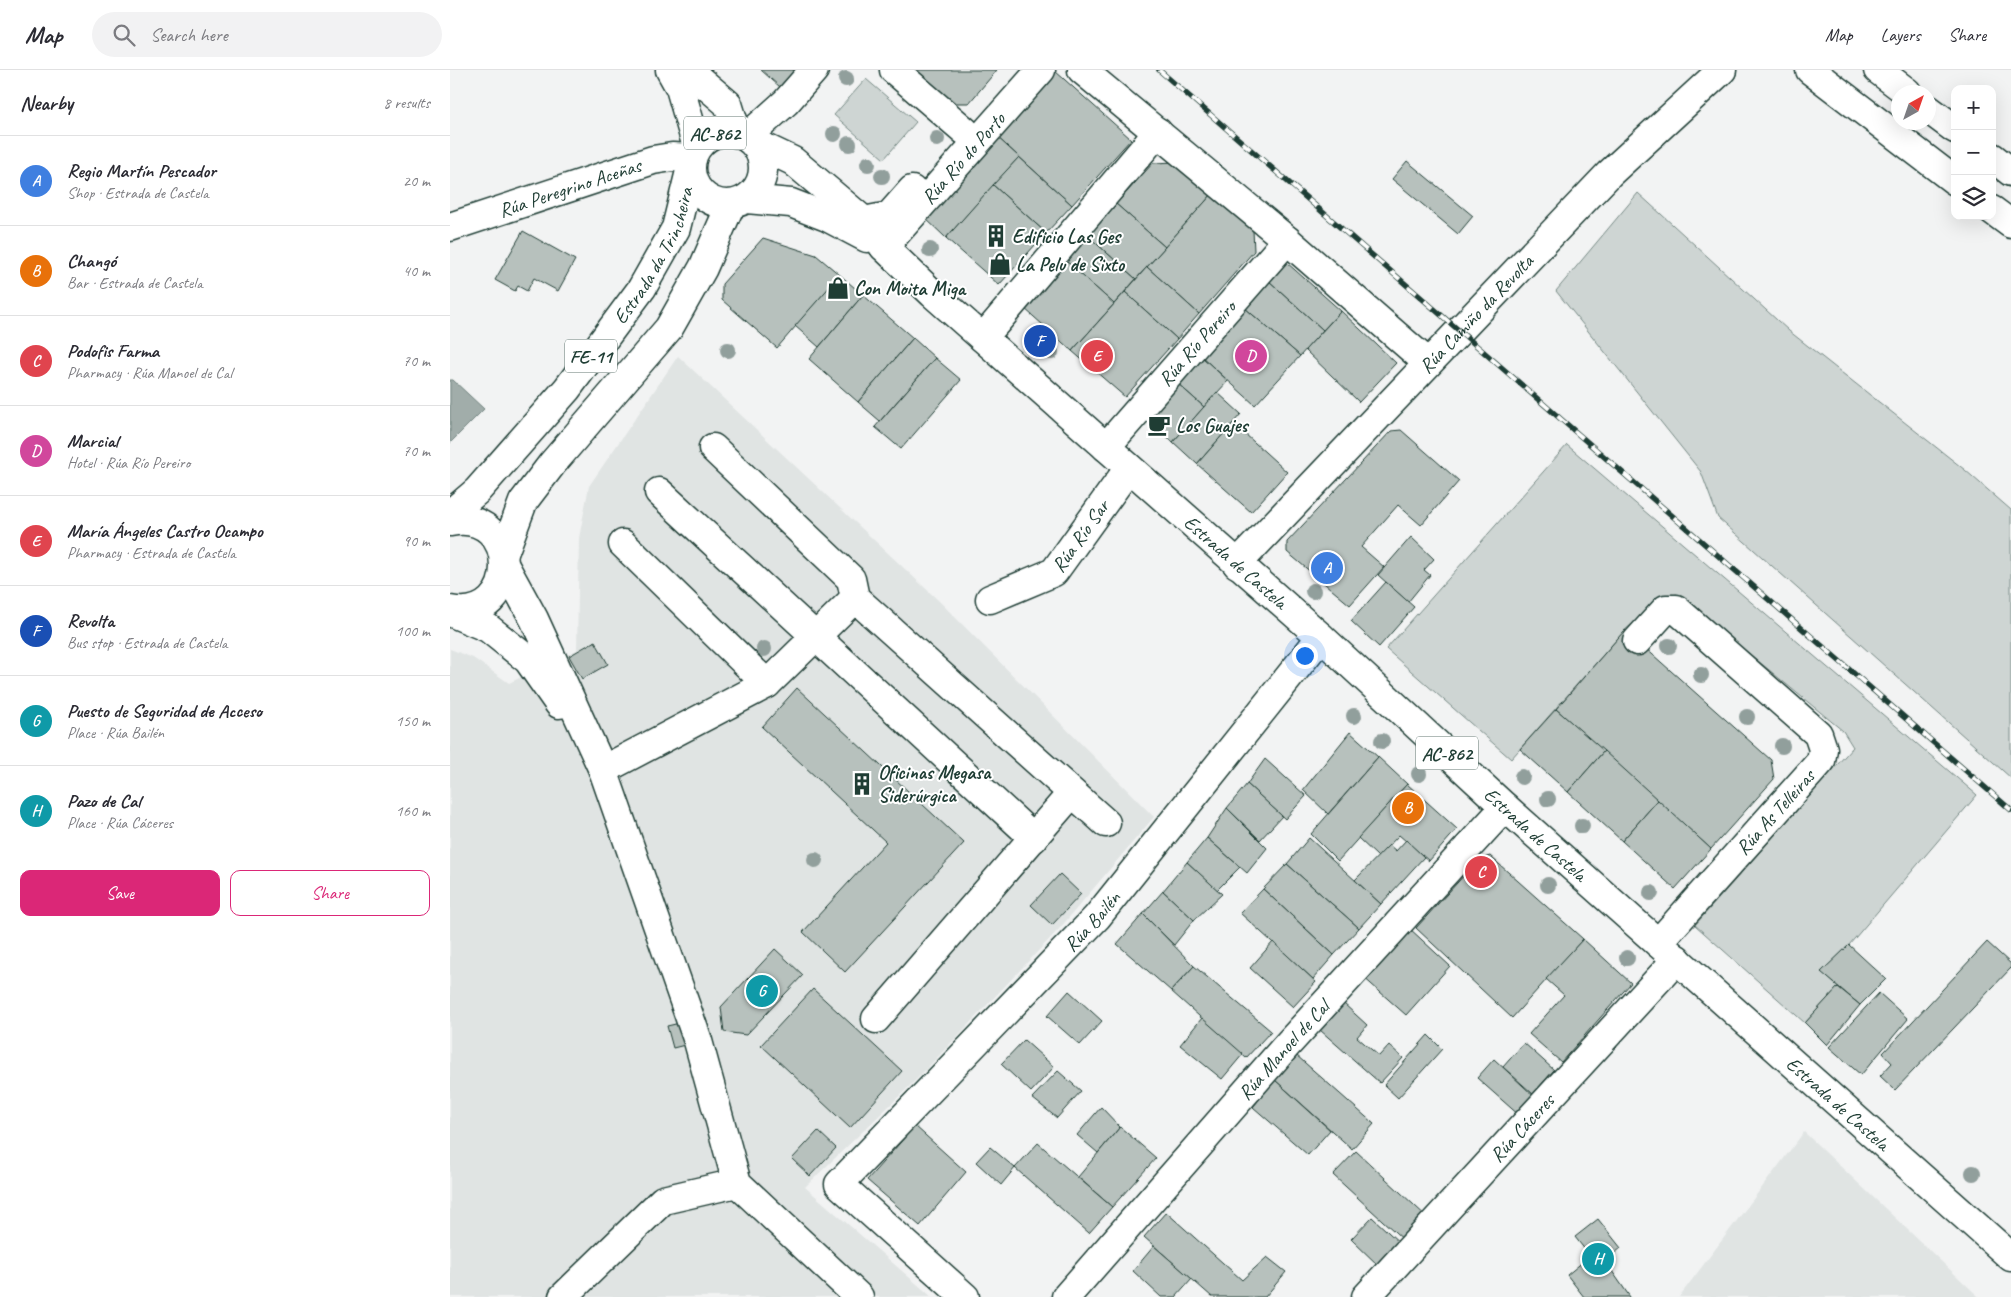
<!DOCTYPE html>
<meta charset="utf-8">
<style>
body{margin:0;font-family:Caveat,sans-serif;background:#f2f2f3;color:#2b2b33}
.controls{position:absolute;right:15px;top:15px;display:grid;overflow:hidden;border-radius:10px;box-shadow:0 5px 20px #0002}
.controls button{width:45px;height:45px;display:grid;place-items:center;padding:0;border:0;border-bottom:1px solid #e1e1e2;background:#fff;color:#2b2b33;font:25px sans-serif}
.compass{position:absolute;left:1441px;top:15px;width:45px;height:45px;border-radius:50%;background:#fff;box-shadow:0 5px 20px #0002;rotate:40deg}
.you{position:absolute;left:854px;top:585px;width:18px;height:18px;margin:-12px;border:4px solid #fff;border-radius:50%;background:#1a73e8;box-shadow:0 0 0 8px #1a73e833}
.badge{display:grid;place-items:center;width:32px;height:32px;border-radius:50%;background:#db2777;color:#fff;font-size:16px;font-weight:700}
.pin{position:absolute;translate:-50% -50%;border:2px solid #fff;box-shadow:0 1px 5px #0006}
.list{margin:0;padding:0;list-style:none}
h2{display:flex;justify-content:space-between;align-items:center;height:65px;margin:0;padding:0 20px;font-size:21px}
h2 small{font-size:16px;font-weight:400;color:#7c7c81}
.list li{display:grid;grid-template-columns:32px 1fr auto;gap:15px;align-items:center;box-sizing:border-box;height:90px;padding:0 20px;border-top:1px solid #e1e1e2}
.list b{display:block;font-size:19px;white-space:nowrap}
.list p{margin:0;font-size:16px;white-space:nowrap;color:#7c7c81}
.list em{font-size:16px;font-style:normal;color:#7c7c81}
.actions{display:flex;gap:10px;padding:15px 20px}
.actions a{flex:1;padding:11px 0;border:1px solid #db2777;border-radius:10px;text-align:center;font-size:18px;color:#db2777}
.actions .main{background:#db2777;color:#fff}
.icon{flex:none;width:28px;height:28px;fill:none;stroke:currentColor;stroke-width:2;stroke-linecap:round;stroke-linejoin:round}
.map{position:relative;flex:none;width:1561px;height:1227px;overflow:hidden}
header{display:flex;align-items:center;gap:30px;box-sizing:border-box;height:70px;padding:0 25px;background:#fff;border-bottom:1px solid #e1e1e2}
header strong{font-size:24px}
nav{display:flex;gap:28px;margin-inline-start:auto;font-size:18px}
.search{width:350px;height:45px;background:#f2f2f3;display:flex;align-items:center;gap:12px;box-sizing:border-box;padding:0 18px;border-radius:28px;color:#7c7c81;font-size:19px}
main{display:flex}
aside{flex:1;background:#fff}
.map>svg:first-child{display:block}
</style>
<header>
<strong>Map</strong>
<div class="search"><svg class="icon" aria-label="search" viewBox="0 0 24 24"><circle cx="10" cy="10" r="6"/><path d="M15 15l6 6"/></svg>Search here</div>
<nav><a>Map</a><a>Layers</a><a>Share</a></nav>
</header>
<main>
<aside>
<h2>Nearby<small>8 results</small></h2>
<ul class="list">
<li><span class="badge" style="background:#3f7fe0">A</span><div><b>Regio Martín Pescador</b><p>Shop · Estrada de Castela</p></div><em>20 m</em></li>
<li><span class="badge" style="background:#e8710a">B</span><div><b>Changó</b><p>Bar · Estrada de Castela</p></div><em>40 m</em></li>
<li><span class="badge" style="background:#e0444e">C</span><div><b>Podofis Farma</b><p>Pharmacy · Rúa Manoel de Cal</p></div><em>70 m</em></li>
<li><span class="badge" style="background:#d1479c">D</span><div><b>Marcial</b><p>Hotel · Rúa Río Pereiro</p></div><em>70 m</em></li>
<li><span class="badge" style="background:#e0444e">E</span><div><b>María Ángeles Castro Ocampo</b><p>Pharmacy · Estrada de Castela</p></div><em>90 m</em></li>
<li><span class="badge" style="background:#1a4fb4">F</span><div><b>Revolta</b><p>Bus stop · Estrada de Castela</p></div><em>100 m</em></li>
<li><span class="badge" style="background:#0f9aa8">G</span><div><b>Puesto de Seguridad de Acceso</b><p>Place · Rúa Bailén</p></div><em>150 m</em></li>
<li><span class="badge" style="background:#0f9aa8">H</span><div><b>Pazo de Cal</b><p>Place · Rúa Cáceres</p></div><em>160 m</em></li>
</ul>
<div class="actions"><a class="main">Save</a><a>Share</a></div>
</aside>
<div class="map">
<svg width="1561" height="1227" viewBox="0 0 1561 1227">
<rect width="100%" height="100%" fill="#f2f3f3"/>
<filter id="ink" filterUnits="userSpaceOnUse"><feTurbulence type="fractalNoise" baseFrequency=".02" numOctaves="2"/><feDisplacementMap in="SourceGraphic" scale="10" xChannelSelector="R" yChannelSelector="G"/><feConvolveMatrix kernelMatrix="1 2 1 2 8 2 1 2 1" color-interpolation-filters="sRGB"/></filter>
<g filter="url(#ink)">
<g fill="#e0e4e3">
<polygon points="228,286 489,531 704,747 610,858 465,1011 355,1117 482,1227 0,1227 0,579 23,588 59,613 127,580 129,468 139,416"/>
<polygon points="1354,1062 1529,1227 1229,1227"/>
</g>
<g fill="#ced5d3" stroke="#768984">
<polygon points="416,9 466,52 434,89 384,45"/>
<polygon points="1188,123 1339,261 1515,400 1561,440 1561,708 1268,448 1251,402 1106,221"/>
<polygon points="1117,375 1527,725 1399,875 1372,902 1388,917 1355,953 1245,855 1403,677 1393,661 1227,524 1214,527 1175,560 1061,689 936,579"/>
</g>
<polygon fill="#a1adaa" stroke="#6d807b" points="0,310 3,310 34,339 0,373"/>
<g fill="#b7c1bd" stroke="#1f3d34">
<polygon points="311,0 346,0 330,17"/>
<polygon points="465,0 547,0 519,33 503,33"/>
<polygon points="605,1 681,69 622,135 546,66"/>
<polygon points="546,66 569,87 496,168 473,146"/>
<polygon points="569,87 622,135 596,163 543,115"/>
<polygon points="957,91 1023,146 1008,164 942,109"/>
<polygon points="726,92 763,123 715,177 666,134 703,93"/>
<polygon points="543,115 596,163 549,215 496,168"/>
<polygon points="763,123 803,160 804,181 749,244 697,197"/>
<polygon points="666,134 715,177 686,209 638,166"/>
<polygon points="73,161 125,190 108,221 84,208 77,221 68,216 65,221 45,210"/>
<polygon points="638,166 686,209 664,234 616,191"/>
<polygon points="313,168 366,185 390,205 327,278 272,230 272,214"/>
<polygon points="616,191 664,234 622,281 574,238"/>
<polygon points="836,192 891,241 873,260 819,211"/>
<polygon points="697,197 749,244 727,269 675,222"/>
<polygon points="390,205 413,225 369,277 345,256"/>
<polygon points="819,211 873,260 850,286 795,238"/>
<polygon points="675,222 727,269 675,327 622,281"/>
<polygon points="413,225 463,268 408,332 359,289"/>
<polygon points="795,238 850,286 805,335 752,287"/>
<polygon points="891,241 946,293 909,332 855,280"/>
<polygon points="463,268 485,288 430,351 408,332"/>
<polygon points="752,287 778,311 754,337 727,313"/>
<polygon points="485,288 511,310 451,379 425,357"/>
<polygon points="727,313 754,337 723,372 696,348"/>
<polygon points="767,322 791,344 747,394 723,372"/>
<polygon points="783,353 837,402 801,442 747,394"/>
<polygon points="951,360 1009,411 971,455 948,435 911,477 934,497 900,535 837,482 837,472 941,361"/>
<polygon points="961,467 984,489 974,500 980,505 958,532 928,505"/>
<polygon points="936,512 964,537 929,577 901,551"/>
<polygon points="1175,560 1321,690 1324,709 1261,779 1106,639"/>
<polygon points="145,571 158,594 132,609 119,586"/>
<polygon points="347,618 514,773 395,902 353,862 436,772 312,657"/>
<polygon points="1106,639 1154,681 1118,722 1070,679"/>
<polygon points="900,662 928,687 878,744 853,720"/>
<polygon points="1154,681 1208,730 1172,771 1118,722"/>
<polygon points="928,687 957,714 888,791 861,764"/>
<polygon points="815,689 856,726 835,749 797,714"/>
<polygon points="797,714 832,746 810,770 777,738"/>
<polygon points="957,714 1007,759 979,791 949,765 928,787 908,768"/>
<polygon points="1208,730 1261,779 1225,819 1172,771"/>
<polygon points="777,738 817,778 797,803 757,768"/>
<polygon points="757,768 790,797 767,820 737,792"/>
<polygon points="859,768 931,834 909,858 837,794"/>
<polygon points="956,770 974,787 931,834 905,810 939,775 946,781"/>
<polygon points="1040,786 1133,869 1062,948 966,858 1028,790"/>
<polygon points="737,792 772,824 744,850 713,821"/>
<polygon points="837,794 909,858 884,885 813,819"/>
<polygon points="610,804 631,824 602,855 581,835"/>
<polygon points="813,819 884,885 863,909 790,843"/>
<polygon points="713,821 744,850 724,875 693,844"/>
<polygon points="693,844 744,896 721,921 667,874"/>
<polygon points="958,857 1000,896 956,945 912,906"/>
<polygon points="1133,869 1181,913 1111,992 1079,964 1114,925 1096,909"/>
<polygon points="823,872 866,912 843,937 800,898"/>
<polygon points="1537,872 1561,894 1561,898 1445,1020 1430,1006 1442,993 1433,983"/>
<polygon points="1399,875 1436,909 1410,935 1371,902"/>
<polygon points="325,879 353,905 296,965 274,962 271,937"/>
<polygon points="744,896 821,961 796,988 721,921"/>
<polygon points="1388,917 1410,935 1377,975 1355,953"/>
<polygon points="363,919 452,1001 400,1058 311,975"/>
<polygon points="619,921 652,951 630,975 597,946"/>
<polygon points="1429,923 1458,949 1411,1005 1379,977"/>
<polygon points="893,933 917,955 907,967 929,986 939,975 953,988 930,1013 870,960"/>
<polygon points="752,948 793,984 772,1009 730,975"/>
<polygon points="230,953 235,975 223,978 217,956"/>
<polygon points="978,965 992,979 948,1028 934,1015"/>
<polygon points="574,970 604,997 581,1022 551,994"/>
<polygon points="1074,973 1104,1000 1083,1024 1053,997"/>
<polygon points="846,985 924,1054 902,1079 825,1010"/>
<polygon points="1044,989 1086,1028 1070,1046 1027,1008"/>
<polygon points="608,1001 631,1021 607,1048 582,1028"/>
<polygon points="825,1010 880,1060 858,1085 803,1037"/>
<polygon points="651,1037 670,1057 648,1083 627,1065"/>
<polygon points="465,1056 516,1102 470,1156 417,1110"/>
<polygon points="670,1057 706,1088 662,1137 628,1107"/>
<polygon points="368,1061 386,1078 360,1106 342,1089"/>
<polygon points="588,1073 662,1137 639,1163 565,1098"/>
<polygon points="540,1077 565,1098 551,1115 526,1092"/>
<polygon points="906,1081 979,1149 957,1173 883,1105"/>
<polygon points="716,1142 792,1210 817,1187 836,1202 815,1227 762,1227 694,1167"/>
<polygon points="922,1147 953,1176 932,1199 901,1169"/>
<polygon points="1148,1149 1171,1178 1155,1191 1180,1227 1134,1227 1117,1205 1140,1186 1125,1167"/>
<polygon points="704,1176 742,1209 726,1227 711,1227 683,1201"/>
</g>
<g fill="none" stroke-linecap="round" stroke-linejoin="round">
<defs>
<g id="minor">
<polyline points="444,0 515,61"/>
<polyline points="632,0 837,170 978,293"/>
<polyline points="1360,0 1505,111"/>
<polyline points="1428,0 1457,22"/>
<polyline points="1478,39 1505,59"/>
<polyline points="297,67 336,32 364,0"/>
<polyline points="1542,87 1561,102"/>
<polyline points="1542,140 1561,154"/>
<polyline points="414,151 439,146 462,120"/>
<path id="s1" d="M0,157L203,90L222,87L242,88"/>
<path id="s2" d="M434,177L591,0"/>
<polyline points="533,268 708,62"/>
<path id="s3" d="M656,377L837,170"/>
<polyline points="263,378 401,509 405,528 656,753"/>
<polyline points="209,422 584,768"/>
<polyline points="173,474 317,614 405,528"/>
<path id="s4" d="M787,494L1159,104L1272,0"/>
<polyline points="56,498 84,549 153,700 248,971 287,1113 409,1227"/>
<path id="s5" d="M540,529L604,502L679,398"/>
<polyline points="0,542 38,558 78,590 109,634"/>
<polyline points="1187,571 1216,539 1226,539 1368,664 1373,679 1371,691 1208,873"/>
<polyline points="153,700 317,614"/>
<polyline points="426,949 622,723"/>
<polyline points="113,1227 213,1130 287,1113"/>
<path id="s6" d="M515,1227L389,1114L647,847L871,567"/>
<path id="s7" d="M616,1227L837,975L1055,737"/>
<path id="s8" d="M916,1227L1227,889"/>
</g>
<g id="major">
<polyline points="220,0 230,18 247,77"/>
<polyline points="238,0 278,34 287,63"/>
<circle cx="277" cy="98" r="36"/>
<path id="s9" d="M305,73L343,91L414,151L434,177L483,224L871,567L1055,737L1561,1187"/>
<polyline points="297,129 341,133 377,147 417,168"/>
</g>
<g id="highway">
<path id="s10" d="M0,444L27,421L117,319L192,218L226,158L240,101"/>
<path d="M0,452C71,437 73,554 0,540"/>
<polyline points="54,483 73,432 102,394 219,258 253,198 281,134"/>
</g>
</defs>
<use href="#minor" stroke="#1f3d34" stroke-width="31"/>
<use href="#major" stroke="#1f3d34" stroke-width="31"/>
<use href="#highway" stroke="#1f3d34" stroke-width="31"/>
<use href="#minor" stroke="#fff" stroke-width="28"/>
<use href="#major" stroke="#fff" stroke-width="28"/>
<use href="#highway" stroke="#fff" stroke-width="28"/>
<defs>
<polyline id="rail" points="709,0 1561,740"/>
</defs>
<use href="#rail" stroke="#1f3d34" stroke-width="5.5"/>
<use href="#rail" stroke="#fff" stroke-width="4" stroke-dasharray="11" stroke-linecap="butt"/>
</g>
<g fill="#919f9c">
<circle cx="396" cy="9" r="8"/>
<circle cx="384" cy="64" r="8"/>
<circle cx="487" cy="69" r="8"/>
<circle cx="399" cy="74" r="8"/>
<circle cx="418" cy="94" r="8"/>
<circle cx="432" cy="106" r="8"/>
<circle cx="480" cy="180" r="8"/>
<circle cx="278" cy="280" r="8"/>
<circle cx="601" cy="282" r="8"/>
<circle cx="863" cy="521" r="8"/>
<circle cx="1219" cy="576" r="8"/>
<circle cx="314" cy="579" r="8"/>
<circle cx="1251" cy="605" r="8"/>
<circle cx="904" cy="646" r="8"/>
<circle cx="1297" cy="647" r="8"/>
<circle cx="932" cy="671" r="8"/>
<circle cx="1332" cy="676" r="8"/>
<circle cx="969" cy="704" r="8"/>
<circle cx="1072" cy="707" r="8"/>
<circle cx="1098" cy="729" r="8"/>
<circle cx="1132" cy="756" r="8"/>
<circle cx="365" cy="790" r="8"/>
<circle cx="1098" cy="815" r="8"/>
<circle cx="1201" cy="823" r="8"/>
<circle cx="1177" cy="888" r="8"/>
<circle cx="1523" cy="1103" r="8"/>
</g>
</g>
<defs>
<symbol id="building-bare" viewBox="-9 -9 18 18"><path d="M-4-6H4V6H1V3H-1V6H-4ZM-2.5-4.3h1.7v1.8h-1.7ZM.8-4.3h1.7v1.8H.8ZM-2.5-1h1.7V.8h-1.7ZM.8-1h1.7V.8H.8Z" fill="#1f3d34" stroke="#fff" stroke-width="2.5" paint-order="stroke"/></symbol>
<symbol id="shop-bare" viewBox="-9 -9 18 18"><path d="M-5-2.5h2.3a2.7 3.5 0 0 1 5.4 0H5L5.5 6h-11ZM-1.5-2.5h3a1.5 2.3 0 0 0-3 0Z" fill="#1f3d34" stroke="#fff" stroke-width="2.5" paint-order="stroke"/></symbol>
<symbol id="cafe-bare" viewBox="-9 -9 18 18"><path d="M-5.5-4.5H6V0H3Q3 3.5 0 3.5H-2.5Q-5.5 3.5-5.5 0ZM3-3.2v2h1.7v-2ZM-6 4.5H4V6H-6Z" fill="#1f3d34" stroke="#fff" stroke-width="2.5" paint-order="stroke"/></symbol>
</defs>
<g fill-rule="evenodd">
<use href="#building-bare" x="530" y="150" width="32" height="32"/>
<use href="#shop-bare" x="534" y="178" width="32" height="32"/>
<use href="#shop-bare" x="372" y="202" width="32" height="32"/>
<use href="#cafe-bare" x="693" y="339" width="32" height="32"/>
<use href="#building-bare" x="396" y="698" width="32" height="32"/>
</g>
<g text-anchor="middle" stroke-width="4" stroke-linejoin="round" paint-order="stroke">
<g fill="#fff" stroke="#627771" stroke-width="1">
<rect x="234" y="46.5" width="62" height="33" rx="4"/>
<rect x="115" y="269.5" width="52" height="33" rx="4"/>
<rect x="966" y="666.5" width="62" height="33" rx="4"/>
</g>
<g font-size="19" font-weight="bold" fill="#1f3d34">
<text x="265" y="70">AC-862</text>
<text x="141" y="293">FE-11</text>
<text x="997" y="690">AC-862</text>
</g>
<g font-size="20" fill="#1f3d34" stroke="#fff">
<text dy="7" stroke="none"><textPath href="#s2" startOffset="119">Rúa Río do Porto</textPath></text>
<text dy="7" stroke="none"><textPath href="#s1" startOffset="126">Rúa Peregrino Aceñas</textPath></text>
<text dy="7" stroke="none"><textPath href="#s10" startOffset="332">Estrada da Trincheira</textPath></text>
<text dy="7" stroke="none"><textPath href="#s4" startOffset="346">Rúa Camiño da Revolta</textPath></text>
<text dy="7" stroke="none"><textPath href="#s3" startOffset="138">Rúa Río Pereiro</textPath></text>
<text dy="7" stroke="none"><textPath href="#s5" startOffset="114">Rúa Río Sar</textPath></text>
<text dy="7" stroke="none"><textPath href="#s9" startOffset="640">Estrada de Castela</textPath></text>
<text transform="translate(1325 742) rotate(-48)" y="7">Rúa As Telleiras</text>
<text dy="7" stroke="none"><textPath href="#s9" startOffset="1045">Estrada de Castela</textPath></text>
<text dy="7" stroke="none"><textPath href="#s6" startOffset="534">Rúa Bailén</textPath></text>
<text dy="7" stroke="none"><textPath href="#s7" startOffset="329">Rúa Manoel de Cal</textPath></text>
<text dy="7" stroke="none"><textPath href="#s9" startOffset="1450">Estrada de Castela</textPath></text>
<text dy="7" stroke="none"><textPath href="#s8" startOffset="230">Rúa Cáceres</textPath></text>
</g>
<g font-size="20" font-weight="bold" fill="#1f3d34" stroke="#fff" text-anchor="start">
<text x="562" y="173">Edificio Las Ges</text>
<text x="566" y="201">La Pelu de Sixto</text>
<text x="404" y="225">Con Moita Miga</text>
<text x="726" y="362">Los Guajes</text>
<text x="428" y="709">Oficinas Megasa<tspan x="428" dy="23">Siderúrgica</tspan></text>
</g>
</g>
</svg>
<div class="controls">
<button>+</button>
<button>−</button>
<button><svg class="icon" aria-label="layers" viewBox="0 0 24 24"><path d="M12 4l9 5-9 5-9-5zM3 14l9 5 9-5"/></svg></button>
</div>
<svg class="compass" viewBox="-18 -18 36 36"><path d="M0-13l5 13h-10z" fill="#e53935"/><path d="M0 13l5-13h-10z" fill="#7c7c81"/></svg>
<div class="you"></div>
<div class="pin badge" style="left:877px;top:498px;background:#3f7fe0">A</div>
<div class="pin badge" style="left:958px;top:738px;background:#e8710a">B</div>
<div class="pin badge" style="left:1031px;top:802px;background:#e0444e">C</div>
<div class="pin badge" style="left:801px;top:286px;background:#d1479c">D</div>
<div class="pin badge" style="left:647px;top:286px;background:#e0444e">E</div>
<div class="pin badge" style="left:590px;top:271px;background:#1a4fb4">F</div>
<div class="pin badge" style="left:312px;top:921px;background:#0f9aa8">G</div>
<div class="pin badge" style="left:1148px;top:1189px;background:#0f9aa8">H</div>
</div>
</main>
